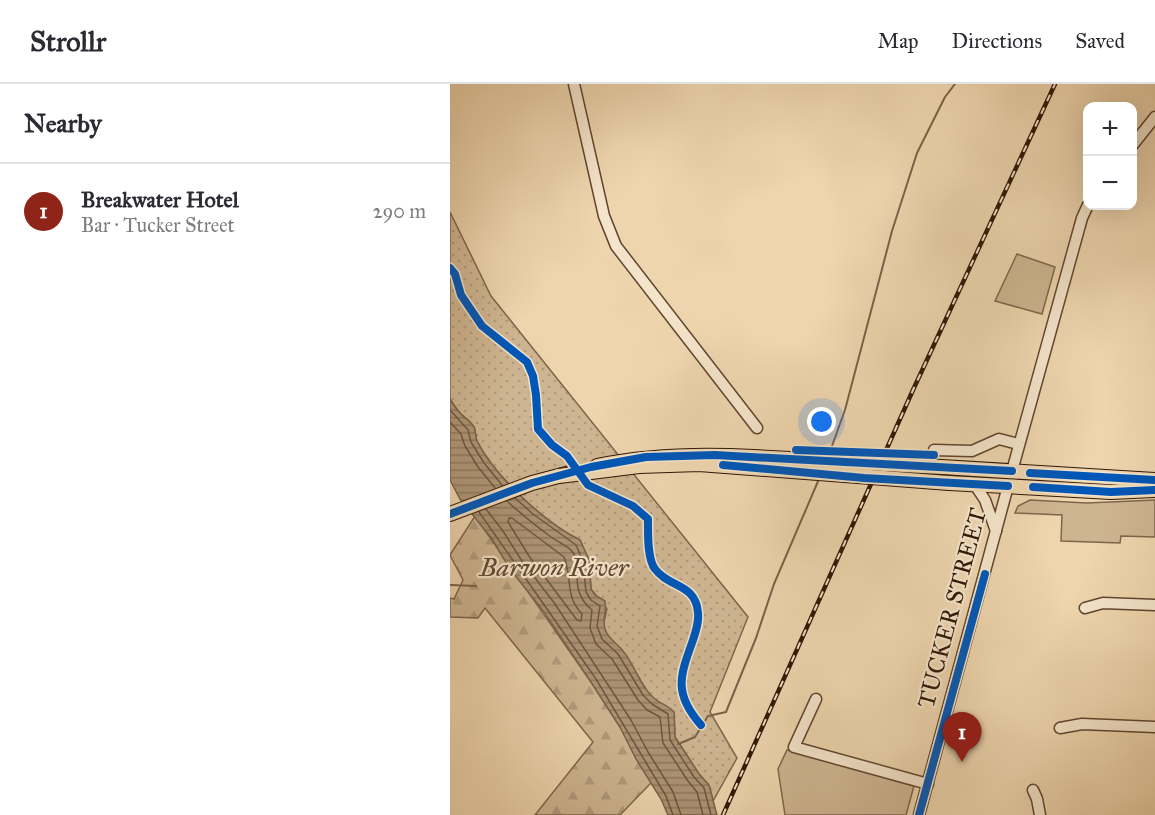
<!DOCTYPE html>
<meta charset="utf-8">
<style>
body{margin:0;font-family:"IM FELL Great Primer",serif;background:#f7f7f7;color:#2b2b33}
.controls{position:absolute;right:18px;top:18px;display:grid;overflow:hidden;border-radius:12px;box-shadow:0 6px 24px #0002}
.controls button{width:54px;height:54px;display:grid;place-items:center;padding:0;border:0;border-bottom:2px solid #e1e1e2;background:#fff;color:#2b2b33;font:30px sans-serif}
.you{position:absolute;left:372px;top:338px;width:21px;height:21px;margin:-15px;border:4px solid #fff;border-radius:50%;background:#1a73e8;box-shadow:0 0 0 9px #1a73e833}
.badge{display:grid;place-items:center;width:39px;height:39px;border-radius:50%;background:#8f2418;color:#fff;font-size:20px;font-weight:700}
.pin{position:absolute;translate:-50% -50px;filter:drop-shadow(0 2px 3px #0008)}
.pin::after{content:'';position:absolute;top:32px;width:21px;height:18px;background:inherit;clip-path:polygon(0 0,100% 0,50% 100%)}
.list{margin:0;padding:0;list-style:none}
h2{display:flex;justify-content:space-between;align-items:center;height:78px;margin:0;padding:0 24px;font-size:26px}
h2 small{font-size:20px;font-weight:400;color:#7c7c81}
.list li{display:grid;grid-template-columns:39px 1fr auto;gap:18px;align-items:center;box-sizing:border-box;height:96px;padding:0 24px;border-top:2px solid #e1e1e2}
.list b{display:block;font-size:22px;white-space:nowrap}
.list p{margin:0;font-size:20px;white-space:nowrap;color:#7c7c81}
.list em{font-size:20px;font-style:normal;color:#7c7c81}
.map{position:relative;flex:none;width:705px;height:731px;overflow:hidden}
header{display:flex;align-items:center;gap:36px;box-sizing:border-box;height:84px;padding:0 30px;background:#fff;border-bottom:2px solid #e1e1e2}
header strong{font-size:28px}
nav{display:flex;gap:33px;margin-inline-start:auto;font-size:21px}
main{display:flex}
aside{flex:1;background:#fff}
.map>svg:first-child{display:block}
</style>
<header>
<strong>Strollr</strong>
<nav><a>Map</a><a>Directions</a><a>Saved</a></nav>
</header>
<main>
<aside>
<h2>Nearby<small></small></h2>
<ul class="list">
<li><span class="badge">1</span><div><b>Breakwater Hotel</b><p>Bar · Tucker Street</p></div><em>290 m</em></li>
</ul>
</aside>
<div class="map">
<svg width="705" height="731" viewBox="0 0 705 731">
<defs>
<pattern id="forest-firs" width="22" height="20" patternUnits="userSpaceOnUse" patternTransform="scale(1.5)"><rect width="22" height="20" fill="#ceb591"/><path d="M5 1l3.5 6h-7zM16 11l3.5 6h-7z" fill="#b19b7c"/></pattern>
<pattern id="park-dots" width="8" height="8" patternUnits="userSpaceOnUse" patternTransform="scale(1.5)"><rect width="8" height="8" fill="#ceb591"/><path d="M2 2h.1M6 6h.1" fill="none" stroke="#b19b7c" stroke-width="1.8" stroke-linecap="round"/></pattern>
<pattern id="water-rules" width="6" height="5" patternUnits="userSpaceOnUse" patternTransform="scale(1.5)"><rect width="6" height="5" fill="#ad9475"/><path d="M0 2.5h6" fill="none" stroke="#8d785e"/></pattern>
</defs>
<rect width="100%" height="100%" fill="#eed5ae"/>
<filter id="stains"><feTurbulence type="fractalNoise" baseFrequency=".00333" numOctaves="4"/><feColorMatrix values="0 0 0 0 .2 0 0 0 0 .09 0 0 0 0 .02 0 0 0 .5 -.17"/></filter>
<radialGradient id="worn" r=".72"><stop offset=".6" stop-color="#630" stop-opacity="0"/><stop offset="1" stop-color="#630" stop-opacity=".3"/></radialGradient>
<g fill="#ceb591" stroke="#7f664b" stroke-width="1.5">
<polygon points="567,170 605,183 592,230 545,217"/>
<polygon points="580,416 637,419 705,416 705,453 671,452 670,459 611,457 612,431 565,429 568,422"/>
<polygon points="337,666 464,702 456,731 335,731 328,685"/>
</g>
<polygon fill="url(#forest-firs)" stroke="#7f664b" stroke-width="1.5" points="25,432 141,598 170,643 201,699 170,731 85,731 143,658 35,524 28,534 0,533 0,514 4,515 13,496 0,471"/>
<path fill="url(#park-dots)" stroke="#7f664b" stroke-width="1.5" d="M0,128L41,212L298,533L260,628L287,674L263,717L259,701L249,690L225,653L224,628L205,616L197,607L172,566L157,552L153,542L157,525L141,505L139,476L130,456C95,439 45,392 27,357C25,353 26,347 24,343C21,338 15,334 11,330C7,326 3,320 0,315Z"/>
<path fill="url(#water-rules)" stroke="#7b6248" stroke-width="1.5" d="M0,315C3,320 7,326 11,330C15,334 21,338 24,343C26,347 25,353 27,357C44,392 95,439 130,456L139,476L141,505L145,511L155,517C157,526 152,537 155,545C158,555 167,559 173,567C185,581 190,603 205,615C211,620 218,621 224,628L225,653L249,690L259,701L267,731H218L211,715L186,675L170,643L141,598L94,528L60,485L42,455L10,415L0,396Z"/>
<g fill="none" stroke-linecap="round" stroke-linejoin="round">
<g stroke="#6e563d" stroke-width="1.5">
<polyline points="0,326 18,346 21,358 34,379 52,401"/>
<polyline points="0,338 11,350 15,362 28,383 45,404"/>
<polyline points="65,414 83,430 126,461 133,477 136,508 141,516 150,522 147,542 152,555 168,570 193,611 202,620 218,630 220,656 244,693 254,704 261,731"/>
<path d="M57,417C71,430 86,442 101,453C107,457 116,462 121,466C135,481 116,504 142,526L140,544L146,560L162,575L188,616L197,626L210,633L213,659L238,697L247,708L253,731"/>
<polyline points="36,425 53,447 72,477 105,520 181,636 198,668 223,708 231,731"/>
<polyline points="29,428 146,595 216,712 223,731"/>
<path d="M59,434H62L114,473C123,495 114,511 132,530L131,537L127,536L79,472L58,438Z"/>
</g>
<g stroke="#7b6248" stroke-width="2">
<polyline points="378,373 395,326 442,147 467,69 495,13 505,0"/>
<polyline points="0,501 26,502"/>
<polyline points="228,660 245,653 258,632 276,628 306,554 324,500 369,395"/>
</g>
<defs>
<g id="minor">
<polyline points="124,0 154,132 166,162 307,344"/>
<polyline points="682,62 705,33"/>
<polyline points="484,366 522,367 549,355 568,360"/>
<polyline points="562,387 632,134 638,121"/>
<polyline points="525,401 535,416 546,447"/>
<polyline points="635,524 653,519 705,521"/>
<polyline points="366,615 344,663 478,700"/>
<polyline points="610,644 632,640 705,643"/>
<polyline points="583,706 587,715 590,731"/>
<polyline points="469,731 558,402"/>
</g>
<g id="major">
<path d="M147,382C199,371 251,370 304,373"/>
<polyline points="492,383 705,396"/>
<polyline points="499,399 661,408 705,406"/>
<polyline points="0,430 82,399 120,389"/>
</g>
</defs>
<use href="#minor" stroke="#60462f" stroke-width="13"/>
<use href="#major" stroke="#301705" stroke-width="16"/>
<use href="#minor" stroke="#f4e4ca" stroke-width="10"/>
<use href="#major" stroke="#eed5ae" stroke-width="14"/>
<defs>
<polyline id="rail" points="273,731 463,306 605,0"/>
</defs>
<use href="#rail" stroke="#301705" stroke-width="4.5"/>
<use href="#rail" stroke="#f4e4ca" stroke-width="2" stroke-dasharray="7" stroke-linecap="butt"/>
<defs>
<g id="major-bridge">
<polyline points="304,373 492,383"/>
<polyline points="109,392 189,382 249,380 499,399"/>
</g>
</defs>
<use href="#major-bridge" stroke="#301705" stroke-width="16" stroke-linecap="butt"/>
<use href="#major-bridge" stroke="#eed5ae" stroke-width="14"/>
<defs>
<g id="cycleway">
<path d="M0,184L5,190L11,211L32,242L77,278L83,292L86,311L88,345L102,361L117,372L138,401L183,422L198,435C198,448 197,475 205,485C219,504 246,499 248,529C249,538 246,547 243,556C230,592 223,609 251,641"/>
<polyline points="346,366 484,371"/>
<polyline points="273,381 414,394 558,402"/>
<polyline points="580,389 705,396"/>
<polyline points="583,403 661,408 705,406"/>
<polyline points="0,430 82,399 141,383 196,373 265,371 562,387"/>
<polyline points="469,731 535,490"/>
</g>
</defs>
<use href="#cycleway" stroke="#f4e4ca" stroke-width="11"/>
<use href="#cycleway" stroke="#0057b8" stroke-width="8"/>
</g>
<g text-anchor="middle" stroke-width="4.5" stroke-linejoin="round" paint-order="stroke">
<g font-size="24" fill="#301705" stroke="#f4e4ca">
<text transform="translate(502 524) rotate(-75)" y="8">TUCKER STREET</text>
</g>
<g font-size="26" font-style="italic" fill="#624932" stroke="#f4e4ca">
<text x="104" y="492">Barwon River</text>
</g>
</g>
<rect width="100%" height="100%" filter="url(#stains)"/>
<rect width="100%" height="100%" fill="url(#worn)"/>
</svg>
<div class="controls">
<button>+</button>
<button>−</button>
</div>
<div class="you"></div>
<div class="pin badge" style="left:512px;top:678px">1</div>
</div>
</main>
